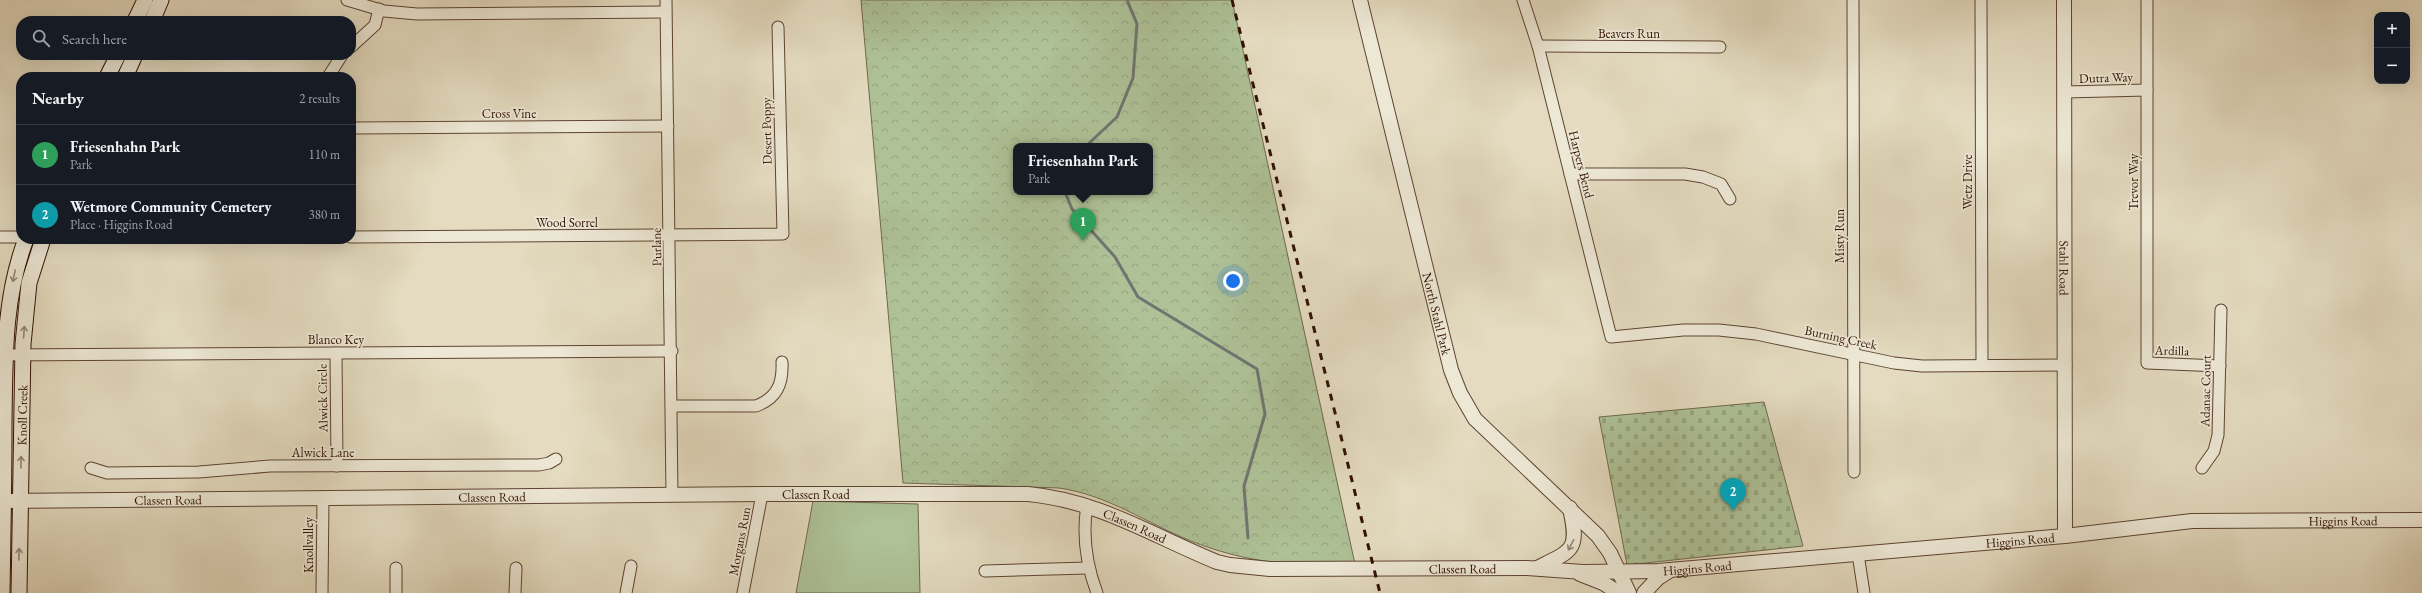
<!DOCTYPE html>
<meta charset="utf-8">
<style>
body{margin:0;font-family:"EB Garamond",serif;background:#242831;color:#f1f3f6}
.controls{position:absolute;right:12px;top:12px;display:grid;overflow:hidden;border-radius:8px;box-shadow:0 4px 16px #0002}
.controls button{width:36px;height:36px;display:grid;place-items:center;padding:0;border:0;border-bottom:1px solid #363941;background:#171b24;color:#f1f3f6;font:20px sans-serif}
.you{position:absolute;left:1233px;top:281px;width:14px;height:14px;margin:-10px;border:3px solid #fff;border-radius:50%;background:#1a73e8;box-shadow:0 0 0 6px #1a73e833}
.badge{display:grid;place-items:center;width:26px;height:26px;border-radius:50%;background:#c59692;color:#fff;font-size:13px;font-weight:700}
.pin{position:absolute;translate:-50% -33px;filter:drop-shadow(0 1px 2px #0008)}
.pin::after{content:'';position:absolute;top:21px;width:14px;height:12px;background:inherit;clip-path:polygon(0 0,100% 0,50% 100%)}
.popup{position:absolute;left:1013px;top:143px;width:140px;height:52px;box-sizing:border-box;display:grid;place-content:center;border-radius:8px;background:#171b24;filter:drop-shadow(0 1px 3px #0005);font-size:13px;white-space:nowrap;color:#9ea1a6}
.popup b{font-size:15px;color:#f1f3f6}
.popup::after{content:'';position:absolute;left:50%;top:100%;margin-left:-8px;border:8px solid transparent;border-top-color:#171b24}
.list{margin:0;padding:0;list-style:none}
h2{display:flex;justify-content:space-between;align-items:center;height:52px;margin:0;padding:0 16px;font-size:17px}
h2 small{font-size:13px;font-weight:400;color:#9ea1a6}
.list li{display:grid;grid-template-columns:26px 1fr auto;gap:12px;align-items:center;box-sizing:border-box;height:60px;padding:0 16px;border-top:1px solid #363941}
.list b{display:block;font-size:15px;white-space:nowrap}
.list p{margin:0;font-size:13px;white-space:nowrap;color:#9ea1a6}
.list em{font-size:13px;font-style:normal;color:#9ea1a6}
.icon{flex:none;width:22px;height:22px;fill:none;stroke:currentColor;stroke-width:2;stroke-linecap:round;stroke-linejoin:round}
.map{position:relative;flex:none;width:2422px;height:593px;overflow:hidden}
.search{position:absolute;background:#171b24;box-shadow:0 4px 16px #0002;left:16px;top:16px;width:340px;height:44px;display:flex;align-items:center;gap:10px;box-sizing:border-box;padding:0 14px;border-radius:16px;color:#9ea1a6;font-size:15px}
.panel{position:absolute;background:#171b24;box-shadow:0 4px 16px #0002;left:16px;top:72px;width:340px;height:172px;border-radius:16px}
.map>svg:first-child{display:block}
</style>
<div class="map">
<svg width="2422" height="593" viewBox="0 0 2422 593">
<defs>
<pattern id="cemetery-stones" width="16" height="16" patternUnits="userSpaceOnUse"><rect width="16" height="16" fill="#aec197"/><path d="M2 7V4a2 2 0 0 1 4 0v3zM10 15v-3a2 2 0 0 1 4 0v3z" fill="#96a580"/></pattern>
<pattern id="park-crowns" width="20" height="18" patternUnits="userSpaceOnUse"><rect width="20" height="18" fill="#aec197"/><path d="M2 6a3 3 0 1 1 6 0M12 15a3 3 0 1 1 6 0" fill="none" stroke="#96a580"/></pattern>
</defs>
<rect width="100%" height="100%" fill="#e4dbc0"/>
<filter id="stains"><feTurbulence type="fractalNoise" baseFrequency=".005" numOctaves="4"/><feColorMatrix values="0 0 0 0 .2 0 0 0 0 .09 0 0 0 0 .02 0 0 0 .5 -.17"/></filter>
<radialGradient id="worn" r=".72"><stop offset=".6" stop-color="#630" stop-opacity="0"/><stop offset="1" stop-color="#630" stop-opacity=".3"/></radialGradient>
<polygon fill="#aec197" stroke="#70694c" points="813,501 918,504 920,593 796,593"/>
<polygon fill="url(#cemetery-stones)" stroke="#70694c" points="1764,402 1803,546 1627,565 1599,417"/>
<path fill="url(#park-crowns)" stroke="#70694c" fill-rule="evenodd" d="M861,0H1232L1355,564C1328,563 1300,565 1273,562C1245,559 1216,551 1191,541C1146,523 1108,495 1059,488L903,483ZM1016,146H1150V192H1016Z"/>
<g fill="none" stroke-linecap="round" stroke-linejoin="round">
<g stroke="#707572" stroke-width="3">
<polyline points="1086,146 1117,117 1133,78 1137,24 1127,0"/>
<polyline points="1065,192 1072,209 1115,257 1138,297 1257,369 1265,414 1244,486 1248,538"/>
</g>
<defs>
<g id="minor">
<polyline points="347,0 384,11 417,14 665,12"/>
<polyline points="666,0 672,495"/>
<polyline points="1523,0 1538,46 1611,337 1683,330 1719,330 1756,334 1894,363 1922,366 2066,365"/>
<polyline points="1853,0 1854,472"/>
<polyline points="1981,0 1982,365"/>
<polyline points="2147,0 2147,363 2220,366"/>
<polyline points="1538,46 1720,47"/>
<polyline points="351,47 375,25 379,9"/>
<polyline points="328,77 342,55"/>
<polyline points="2065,92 2147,90"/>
<polyline points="351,128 668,126"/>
<polyline points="1570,174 1685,174 1703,177 1721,184 1730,199"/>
<polyline points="0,237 21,237"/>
<polyline points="351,237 783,234 778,27"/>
<polyline points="336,353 337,466"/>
<polyline points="0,355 672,351"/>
<path d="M672,406H756C777,398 783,384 782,362"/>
<polyline points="91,468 107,473 199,472 270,466 539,465 549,463 556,459"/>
<polyline points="2202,468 2214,451 2218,435 2221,310"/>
<path d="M1087,505C1082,536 1086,564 1097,593"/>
<polyline points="1858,554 1864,593"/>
<polyline points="985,571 1088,568"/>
<polyline points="322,593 323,497"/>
<polyline points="396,593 396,568"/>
<polyline points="515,593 516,568"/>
<polyline points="626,593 631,566"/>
<polyline points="743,593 762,494"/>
</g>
<g id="tertiary">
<path id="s1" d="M1360,0L1451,370L1460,393L1475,419L1598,536L1610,553L1629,593"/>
<path id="s2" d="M2064,0L2065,536"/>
<path id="s3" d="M0,501L762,494H1028C1100,501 1151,535 1217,562L1230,565L1270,569L1527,568L1583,572L1658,571L2065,536L2192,521L2422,520"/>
<path d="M1537,568C1574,550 1579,550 1570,508"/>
<polyline points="1580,574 1603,583 1619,593"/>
<polyline points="1644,593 1658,578 1669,571"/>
</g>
<g id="secondary">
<polyline points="135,21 145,0"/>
<polyline points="152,21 161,0"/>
<polyline points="107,77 118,55"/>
<polyline points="125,77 135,55"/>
<path d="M2,593C3,537 4,481 4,425C5,362 3,299 26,239"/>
<path id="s4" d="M19,593L23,344L29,283L43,239"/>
</g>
</defs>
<use href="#minor" stroke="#5e4431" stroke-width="13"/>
<use href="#tertiary" stroke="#5e4431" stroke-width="16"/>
<use href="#secondary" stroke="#311101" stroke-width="17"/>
<use href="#minor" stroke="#ede8d6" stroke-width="11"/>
<use href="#tertiary" stroke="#ede8d6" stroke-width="14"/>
<use href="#secondary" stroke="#ede8d6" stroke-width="15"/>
<polyline stroke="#311101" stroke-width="3" stroke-dasharray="7 7" stroke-linecap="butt" points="1232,0 1380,593"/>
</g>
<defs><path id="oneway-shaft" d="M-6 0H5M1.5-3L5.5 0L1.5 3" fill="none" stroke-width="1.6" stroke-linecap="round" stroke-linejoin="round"/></defs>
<g stroke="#988776">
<use href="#oneway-shaft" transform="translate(14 276) rotate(102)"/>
<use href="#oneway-shaft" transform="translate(24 332) rotate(-86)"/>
<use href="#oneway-shaft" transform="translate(21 462) rotate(-89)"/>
<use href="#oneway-shaft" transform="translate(1571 545) rotate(117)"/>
<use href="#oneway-shaft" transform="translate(19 554) rotate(-89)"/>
</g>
<g text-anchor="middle" stroke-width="3.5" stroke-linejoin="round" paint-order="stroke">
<g font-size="13" fill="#311101" stroke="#ede8d6">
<text x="1629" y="38">Beavers Run</text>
<text transform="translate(2106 77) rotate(-2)" y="5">Dutra Way</text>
<text x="509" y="118">Cross Vine</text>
<text transform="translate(766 131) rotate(-91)" y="5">Desert Poppy</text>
<text transform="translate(1582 164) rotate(76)" y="5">Harpers Bend</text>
<text transform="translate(1967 182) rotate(-90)" y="5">Wetz Drive</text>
<text transform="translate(2133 182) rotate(-90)" y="5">Trevor Way</text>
<text x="567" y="227">Wood Sorrel</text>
<text transform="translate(1839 236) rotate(-90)" y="5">Misty Run</text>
<text transform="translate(656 247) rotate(-91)" y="5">Purlane</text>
<text dy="5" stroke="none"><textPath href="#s2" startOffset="268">Stahl Road</textPath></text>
<text dy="5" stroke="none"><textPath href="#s1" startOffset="323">North Stahl Park</textPath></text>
<text transform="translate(1841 337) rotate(12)" y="5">Burning Creek</text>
<text x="336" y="344">Blanco Key</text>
<text transform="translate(2172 350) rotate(2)" y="5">Ardilla</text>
<text transform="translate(2205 391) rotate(-89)" y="5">Adanac Court</text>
<text transform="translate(322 398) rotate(-91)" y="5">Alwick Circle</text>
<text dy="5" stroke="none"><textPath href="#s4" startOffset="178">Knoll Creek</textPath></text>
<text x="323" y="457">Alwick Lane</text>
<text dy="5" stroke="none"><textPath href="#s3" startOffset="816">Classen Road</textPath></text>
<text dy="5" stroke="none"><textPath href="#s3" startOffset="492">Classen Road</textPath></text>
<text dy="5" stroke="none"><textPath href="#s3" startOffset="168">Classen Road</textPath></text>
<text dy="5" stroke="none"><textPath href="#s3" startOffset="2359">Higgins Road</textPath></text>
<text dy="5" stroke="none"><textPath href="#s3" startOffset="1140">Classen Road</textPath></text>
<text dy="5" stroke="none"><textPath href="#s3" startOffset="2035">Higgins Road</textPath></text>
<text transform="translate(739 541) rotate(-79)" y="5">Morgans Run</text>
<text transform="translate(308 545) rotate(-90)" y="5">Knollvalley</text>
<text dy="5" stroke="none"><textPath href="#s3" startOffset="1476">Classen Road</textPath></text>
<text dy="5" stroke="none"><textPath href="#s3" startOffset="1711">Higgins Road</textPath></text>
</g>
</g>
<rect width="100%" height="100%" filter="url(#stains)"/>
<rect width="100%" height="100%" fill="url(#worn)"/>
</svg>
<div class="controls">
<button>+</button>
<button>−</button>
</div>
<div class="you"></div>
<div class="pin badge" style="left:1083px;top:241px;background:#2e9e5b">1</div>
<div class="popup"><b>Friesenhahn Park</b>Park</div>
<div class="pin badge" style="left:1733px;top:511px;background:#0f9aa8">2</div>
<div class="search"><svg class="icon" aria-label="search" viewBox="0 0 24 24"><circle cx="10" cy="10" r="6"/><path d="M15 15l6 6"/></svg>Search here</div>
<section class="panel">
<h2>Nearby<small>2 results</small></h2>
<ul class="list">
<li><span class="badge" style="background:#2e9e5b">1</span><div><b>Friesenhahn Park</b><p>Park</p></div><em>110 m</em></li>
<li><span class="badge" style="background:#0f9aa8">2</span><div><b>Wetmore Community Cemetery</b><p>Place · Higgins Road</p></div><em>380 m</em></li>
</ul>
</section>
</div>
